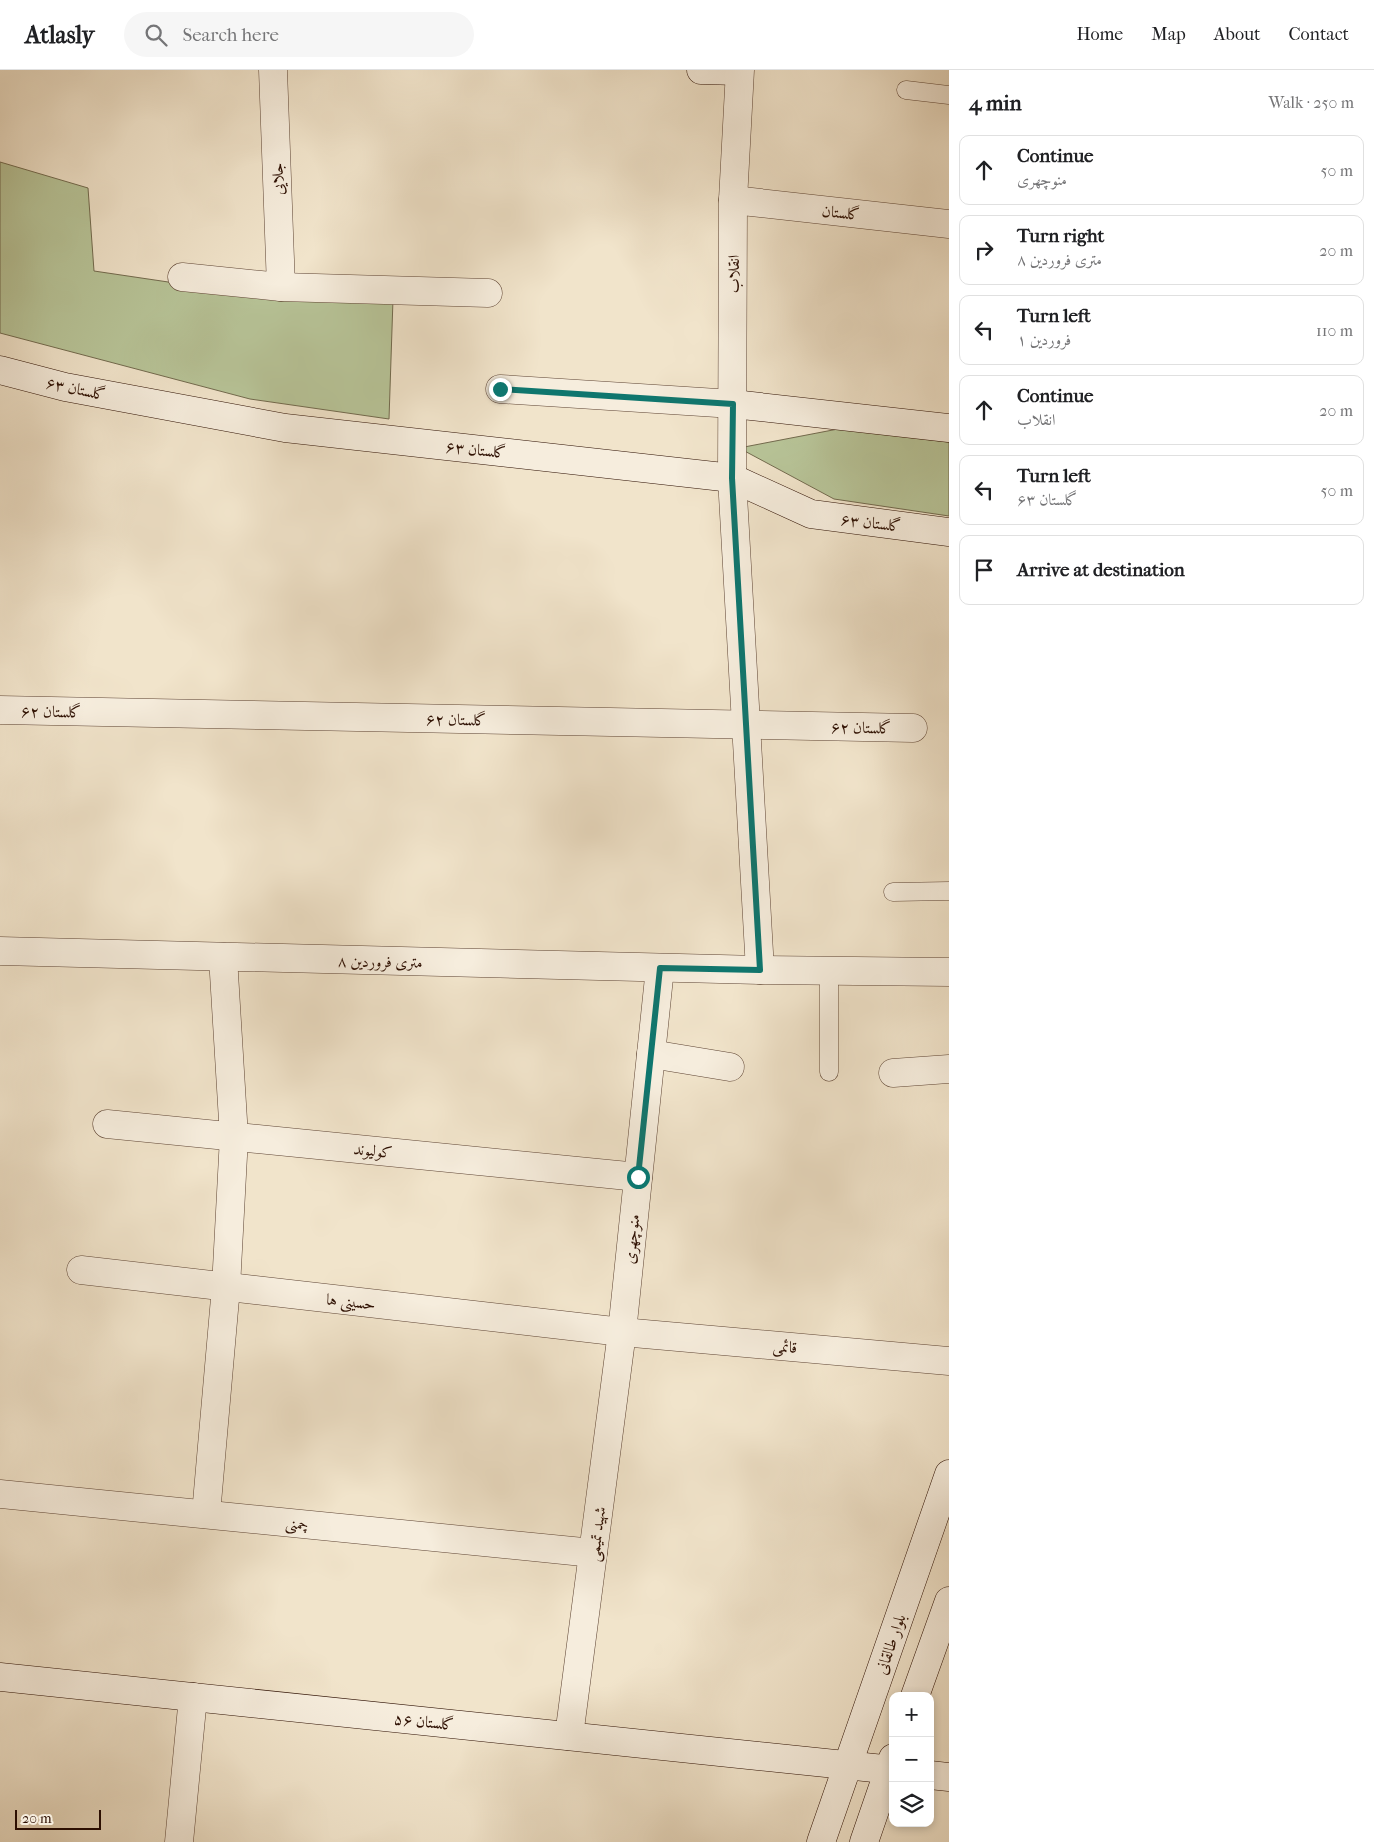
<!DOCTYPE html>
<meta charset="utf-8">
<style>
body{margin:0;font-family:"IM FELL French Canon",Amiri,serif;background:#f6f6f6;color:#202124}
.controls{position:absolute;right:15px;bottom:15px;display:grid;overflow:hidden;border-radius:10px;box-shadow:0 2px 8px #0003}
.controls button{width:45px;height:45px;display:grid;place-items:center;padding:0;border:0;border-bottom:1px solid #e0e0e0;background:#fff;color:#202124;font:25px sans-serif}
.scale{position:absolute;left:15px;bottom:12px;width:86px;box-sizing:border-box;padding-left:5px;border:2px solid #2d0f02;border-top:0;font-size:14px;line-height:18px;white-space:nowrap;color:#2d0f02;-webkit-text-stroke:4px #f6eddd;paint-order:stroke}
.stop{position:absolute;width:15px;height:15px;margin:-11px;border:4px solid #0f766e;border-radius:50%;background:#fff}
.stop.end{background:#0f766e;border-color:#fff;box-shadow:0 1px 5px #0008}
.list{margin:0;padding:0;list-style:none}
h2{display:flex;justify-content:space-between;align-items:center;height:65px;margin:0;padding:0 20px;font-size:21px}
h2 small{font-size:16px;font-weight:400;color:#757577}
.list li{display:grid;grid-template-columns:32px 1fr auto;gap:15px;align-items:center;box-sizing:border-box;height:70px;margin:0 10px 10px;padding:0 10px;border:1px solid #e0e0e0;border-radius:10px}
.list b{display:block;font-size:19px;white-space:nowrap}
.list p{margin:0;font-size:16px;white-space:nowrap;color:#757577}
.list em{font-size:16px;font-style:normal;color:#757577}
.icon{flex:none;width:28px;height:28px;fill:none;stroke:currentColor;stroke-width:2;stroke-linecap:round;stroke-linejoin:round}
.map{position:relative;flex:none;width:949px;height:1772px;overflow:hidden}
header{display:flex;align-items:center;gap:30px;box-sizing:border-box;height:70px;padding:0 25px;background:#fff;border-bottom:1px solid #e0e0e0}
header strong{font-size:24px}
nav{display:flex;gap:28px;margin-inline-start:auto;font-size:18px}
.search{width:350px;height:45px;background:#f6f6f6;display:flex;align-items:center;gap:12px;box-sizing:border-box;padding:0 18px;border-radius:28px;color:#757577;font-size:19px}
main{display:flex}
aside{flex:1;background:#fff}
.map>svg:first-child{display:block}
</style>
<header>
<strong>Atlasly</strong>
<div class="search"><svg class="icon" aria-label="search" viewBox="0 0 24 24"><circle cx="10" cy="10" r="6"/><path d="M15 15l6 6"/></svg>Search here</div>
<nav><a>Home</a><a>Map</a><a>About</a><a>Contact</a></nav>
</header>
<main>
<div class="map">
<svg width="949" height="1772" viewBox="0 0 949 1772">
<rect width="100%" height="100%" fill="#f1e4cb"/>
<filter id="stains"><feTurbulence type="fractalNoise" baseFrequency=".004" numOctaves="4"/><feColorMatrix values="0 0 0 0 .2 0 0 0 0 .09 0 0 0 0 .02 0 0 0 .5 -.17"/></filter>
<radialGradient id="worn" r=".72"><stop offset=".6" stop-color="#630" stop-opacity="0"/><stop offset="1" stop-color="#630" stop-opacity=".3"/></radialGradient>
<g fill="#b8c599" stroke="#726a4e">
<polygon points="0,92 88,118 94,201 256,225 393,229 389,349 250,329 0,263"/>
<polygon points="838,359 949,372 949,446 834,429 739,378"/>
</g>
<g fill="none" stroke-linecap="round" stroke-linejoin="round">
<defs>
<g id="lane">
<polyline points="906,20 949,25"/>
<polyline points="893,822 949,821"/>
<polyline points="829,901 829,1002"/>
</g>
<g id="street">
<polyline points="273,0 281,217"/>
<polyline points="740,0 733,130 732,408 760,900"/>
<polyline points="733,130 949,154"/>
<polyline points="182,207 281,217 488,223"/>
<polyline points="500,319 733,334"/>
<polyline points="0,640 913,658"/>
<polyline points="0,881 760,900 949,902"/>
<polyline points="651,984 730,997"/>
<polyline points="893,1003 949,999"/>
<polyline points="107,1054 638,1107"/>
<polyline points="81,1200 622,1262 949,1291"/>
<polyline points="0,1424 593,1483"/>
<polyline points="206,1444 226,1217 234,1067 223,887"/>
<polyline points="569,1666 622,1262 660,898"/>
<polyline points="179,1772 193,1627"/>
</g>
<g id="secondary">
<polyline points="701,0 739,1"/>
<polyline points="0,300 65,317 285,358 732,408 811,444 949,462"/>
<polyline points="733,334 949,358"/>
<polyline points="0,1607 893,1700"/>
<polyline points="915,1626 949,1531"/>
<polyline points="930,1705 949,1707"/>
<polyline points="821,1772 949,1404"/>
<polyline points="864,1772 893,1688"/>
</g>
</defs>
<use href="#lane" stroke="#5e4434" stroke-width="19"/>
<use href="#street" stroke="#5e4434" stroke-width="29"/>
<use href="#secondary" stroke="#2d0f02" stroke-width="29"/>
<use href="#lane" stroke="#f6eddd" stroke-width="18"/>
<use href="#street" stroke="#f6eddd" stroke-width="28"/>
<use href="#secondary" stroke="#f6eddd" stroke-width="28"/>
</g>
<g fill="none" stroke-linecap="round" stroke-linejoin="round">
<polyline stroke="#0f766e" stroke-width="6" points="500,319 733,334 732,408 760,900 660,898 638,1107"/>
</g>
<g text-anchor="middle" stroke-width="4" stroke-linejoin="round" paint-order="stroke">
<g font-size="16" fill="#2d0f02" stroke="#f6eddd">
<text transform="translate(277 109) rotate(-92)" y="6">جلایی</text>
<text transform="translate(841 142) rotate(6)" y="6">گلستان</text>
<text transform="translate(733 204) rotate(-90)" y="6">انقلاب</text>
<text transform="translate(76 318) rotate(12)" y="6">گلستان ۶۳</text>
<text transform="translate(476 379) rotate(6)" y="6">گلستان ۶۳</text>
<text transform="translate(871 452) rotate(7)" y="6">گلستان ۶۳</text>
<text transform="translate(51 641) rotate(1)" y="6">گلستان ۶۲</text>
<text transform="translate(456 649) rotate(1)" y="6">گلستان ۶۲</text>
<text transform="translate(861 657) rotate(1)" y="6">گلستان ۶۲</text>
<text transform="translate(380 891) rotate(1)" y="6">۸ متری فروردین</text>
<text transform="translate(373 1080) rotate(6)" y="6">کولیوند</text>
<text transform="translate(631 1169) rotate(-84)" y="6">منوچهری</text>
<text transform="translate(351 1231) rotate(6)" y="6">حسینی ها</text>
<text transform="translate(785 1276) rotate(5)" y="6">قائمی</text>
<text transform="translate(297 1453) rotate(6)" y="6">چمنی</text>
<text transform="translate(596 1464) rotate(-83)" y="6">شهید تمیمی</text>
<text transform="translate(890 1574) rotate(-71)" y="6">بلوار طالقانی</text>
<text transform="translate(424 1651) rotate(6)" y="6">گلستان ۵۶</text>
</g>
</g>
<rect width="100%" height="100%" filter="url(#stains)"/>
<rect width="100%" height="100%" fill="url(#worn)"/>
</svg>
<div class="controls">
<button>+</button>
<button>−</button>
<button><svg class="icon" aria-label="layers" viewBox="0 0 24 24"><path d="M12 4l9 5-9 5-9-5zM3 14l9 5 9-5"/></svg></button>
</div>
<div class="scale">20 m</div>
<div class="stop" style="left:638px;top:1107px"></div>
<div class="stop end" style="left:500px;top:319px"></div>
</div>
<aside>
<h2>4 min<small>Walk · 250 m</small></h2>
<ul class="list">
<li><svg class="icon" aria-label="ahead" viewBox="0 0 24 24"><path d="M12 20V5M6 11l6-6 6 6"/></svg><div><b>Continue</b><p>منوچهری</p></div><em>50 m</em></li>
<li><svg class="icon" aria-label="right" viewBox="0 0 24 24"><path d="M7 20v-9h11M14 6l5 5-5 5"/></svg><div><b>Turn right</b><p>۸ متری فروردین</p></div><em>20 m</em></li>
<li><svg class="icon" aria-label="left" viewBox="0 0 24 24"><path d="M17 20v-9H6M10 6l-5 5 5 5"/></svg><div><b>Turn left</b><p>فروردین ۱</p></div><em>110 m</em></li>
<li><svg class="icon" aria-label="ahead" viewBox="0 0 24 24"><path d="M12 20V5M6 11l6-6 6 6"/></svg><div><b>Continue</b><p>انقلاب</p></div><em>20 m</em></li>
<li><svg class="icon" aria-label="left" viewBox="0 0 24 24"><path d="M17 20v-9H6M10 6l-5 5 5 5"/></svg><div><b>Turn left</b><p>گلستان ۶۳</p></div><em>50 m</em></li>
<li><svg class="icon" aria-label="arrive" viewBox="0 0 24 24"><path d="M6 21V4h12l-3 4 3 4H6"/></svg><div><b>Arrive at destination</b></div></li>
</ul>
</aside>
</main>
